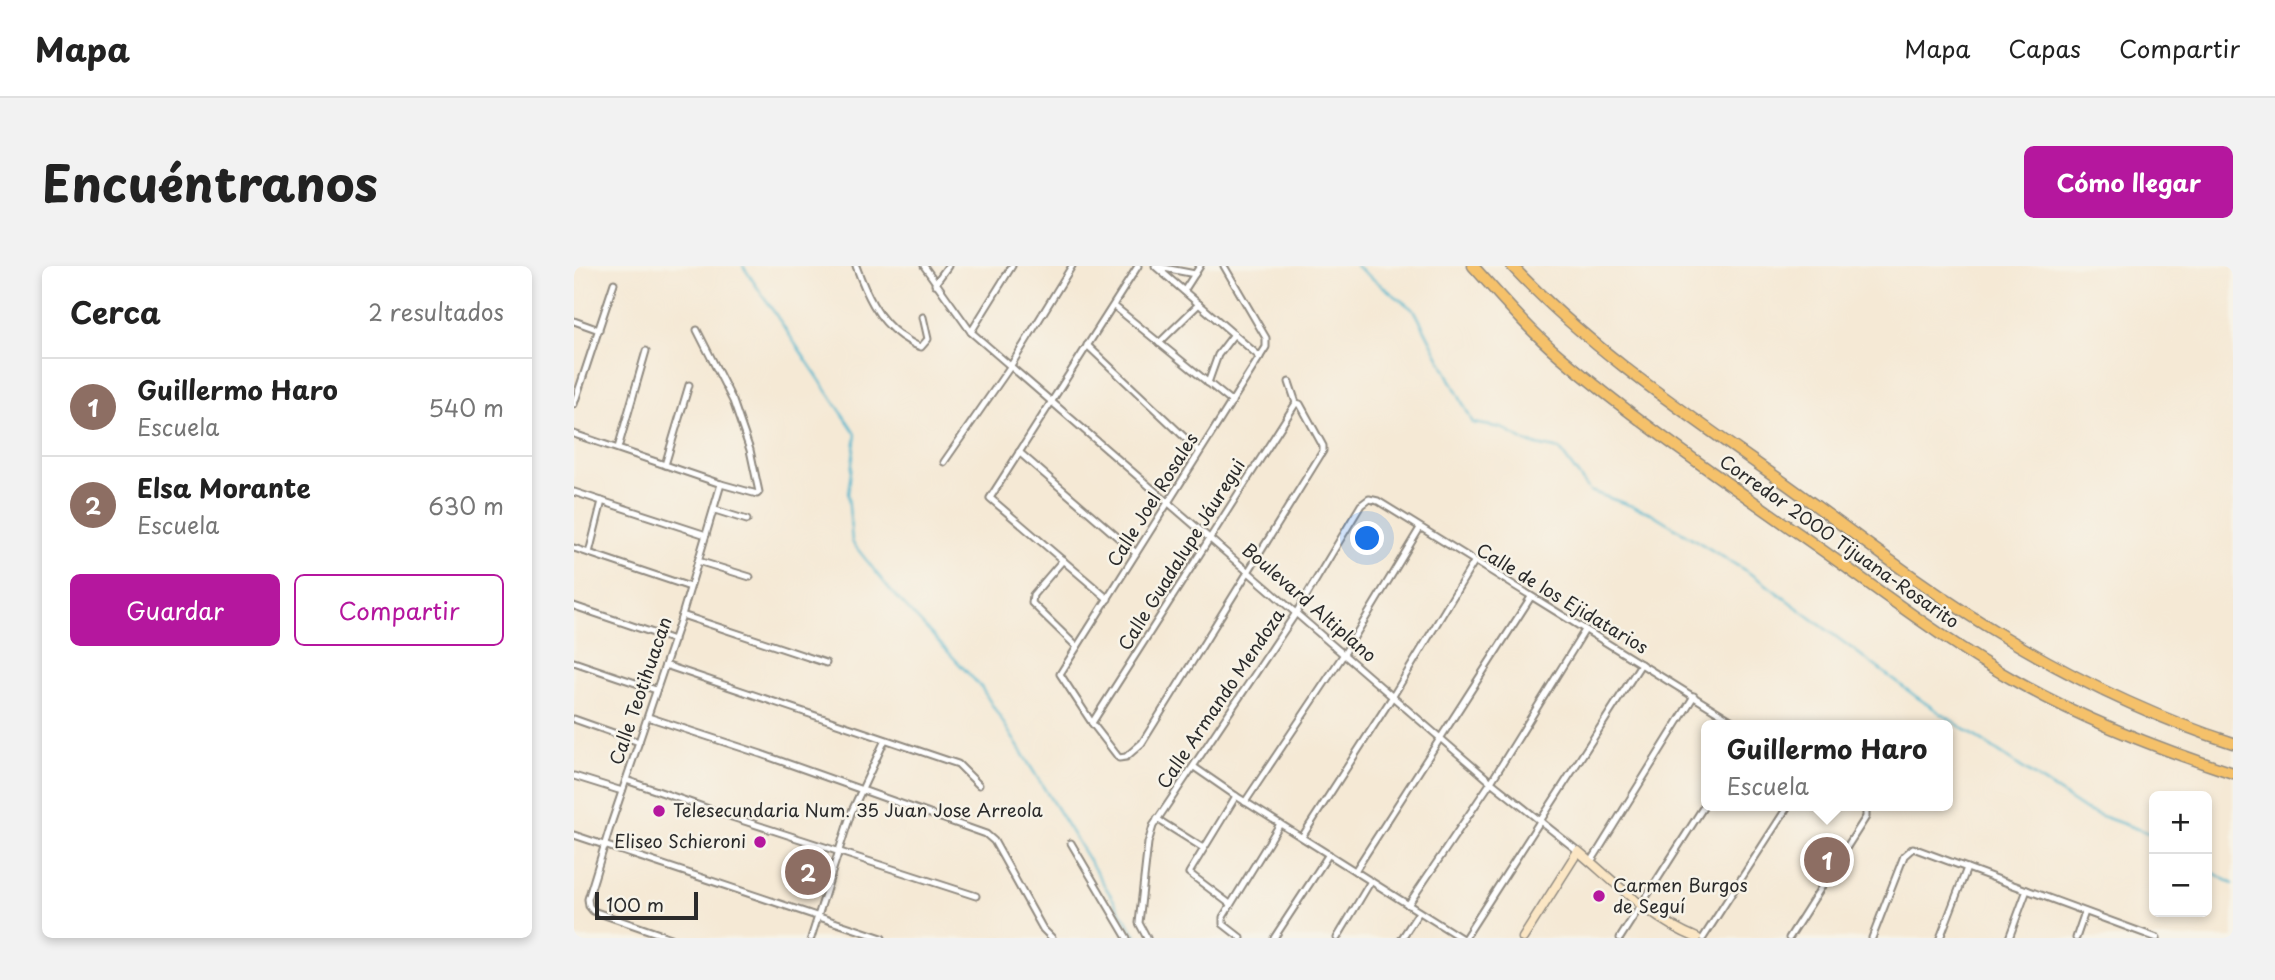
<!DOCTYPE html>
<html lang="es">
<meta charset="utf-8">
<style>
body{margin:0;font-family:"Playpen Sans",sans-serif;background:#f2f2f2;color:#222}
.controls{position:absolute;right:21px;bottom:21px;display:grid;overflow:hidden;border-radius:10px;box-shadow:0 4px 10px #0003}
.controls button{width:63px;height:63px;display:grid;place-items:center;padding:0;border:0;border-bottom:2px solid #e0e0e0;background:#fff;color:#222;font:35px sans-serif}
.scale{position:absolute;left:21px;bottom:18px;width:103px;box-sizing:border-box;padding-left:7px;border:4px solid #2b2b2b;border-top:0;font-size:19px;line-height:24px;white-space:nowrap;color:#2b2b2b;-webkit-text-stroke:5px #f7f3e8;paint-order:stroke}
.you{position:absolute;left:794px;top:273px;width:24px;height:24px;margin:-18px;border:5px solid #fff;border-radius:50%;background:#1a73e8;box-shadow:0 0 0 10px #1a73e833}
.badge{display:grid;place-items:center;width:46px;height:46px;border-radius:50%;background:#b5179e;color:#fff;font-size:23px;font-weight:700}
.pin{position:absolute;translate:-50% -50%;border:4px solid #fff;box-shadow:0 2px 7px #0006}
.popup{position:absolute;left:1127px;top:454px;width:252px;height:91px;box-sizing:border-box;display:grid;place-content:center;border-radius:10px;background:#fff;filter:drop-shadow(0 2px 5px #0005);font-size:23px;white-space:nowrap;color:#767676}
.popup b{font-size:26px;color:#222}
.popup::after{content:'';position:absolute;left:50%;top:100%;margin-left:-14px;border:14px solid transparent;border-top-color:#fff}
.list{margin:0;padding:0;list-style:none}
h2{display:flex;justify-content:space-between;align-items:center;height:91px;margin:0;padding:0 28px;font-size:30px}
h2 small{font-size:23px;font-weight:400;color:#767676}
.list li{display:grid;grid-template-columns:46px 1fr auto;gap:21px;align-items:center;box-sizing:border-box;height:98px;padding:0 28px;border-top:2px solid #e0e0e0}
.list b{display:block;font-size:26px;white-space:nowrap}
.list p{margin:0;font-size:23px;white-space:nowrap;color:#767676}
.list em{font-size:23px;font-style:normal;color:#767676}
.actions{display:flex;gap:14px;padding:21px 28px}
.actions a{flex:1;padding:16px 0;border:2px solid #b5179e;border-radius:10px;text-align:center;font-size:24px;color:#b5179e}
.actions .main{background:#b5179e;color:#fff}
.map{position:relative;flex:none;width:1659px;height:672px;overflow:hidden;border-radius:10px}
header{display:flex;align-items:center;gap:42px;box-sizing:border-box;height:98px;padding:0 35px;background:#fff;border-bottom:2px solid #e0e0e0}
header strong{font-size:33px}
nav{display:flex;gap:38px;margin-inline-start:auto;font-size:24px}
.intro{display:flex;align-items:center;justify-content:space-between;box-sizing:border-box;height:168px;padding:0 42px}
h1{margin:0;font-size:49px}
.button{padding:18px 32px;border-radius:10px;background:#b5179e;color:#fff;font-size:24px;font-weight:700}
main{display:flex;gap:42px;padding:0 42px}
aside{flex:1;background:#fff;border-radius:10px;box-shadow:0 4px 10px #0003}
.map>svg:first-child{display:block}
</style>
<header>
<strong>Mapa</strong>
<nav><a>Mapa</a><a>Capas</a><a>Compartir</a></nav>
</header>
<div class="intro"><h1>Encuéntranos</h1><a class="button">Cómo llegar</a></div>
<main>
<aside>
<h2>Cerca<small>2 resultados</small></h2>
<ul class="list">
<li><span class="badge" style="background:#8d6e63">1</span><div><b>Guillermo Haro</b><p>Escuela</p></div><em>540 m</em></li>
<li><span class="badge" style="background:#8d6e63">2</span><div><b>Elsa Morante</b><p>Escuela</p></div><em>630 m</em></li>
</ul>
<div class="actions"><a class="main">Guardar</a><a>Compartir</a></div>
</aside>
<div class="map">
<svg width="1659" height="672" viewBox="0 0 1659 672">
<rect width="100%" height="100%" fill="#f7f3e8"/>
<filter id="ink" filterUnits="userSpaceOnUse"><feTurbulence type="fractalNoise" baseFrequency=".0143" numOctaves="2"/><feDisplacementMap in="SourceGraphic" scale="14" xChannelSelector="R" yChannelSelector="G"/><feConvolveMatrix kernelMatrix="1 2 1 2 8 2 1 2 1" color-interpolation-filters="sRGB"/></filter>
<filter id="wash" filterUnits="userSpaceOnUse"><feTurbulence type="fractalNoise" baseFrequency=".00686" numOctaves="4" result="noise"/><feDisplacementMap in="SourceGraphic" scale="28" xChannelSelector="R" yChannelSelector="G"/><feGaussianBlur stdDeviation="1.57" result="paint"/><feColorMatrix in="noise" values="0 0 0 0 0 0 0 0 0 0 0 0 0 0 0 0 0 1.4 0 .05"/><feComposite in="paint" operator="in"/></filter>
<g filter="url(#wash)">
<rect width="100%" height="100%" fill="#f5e9d5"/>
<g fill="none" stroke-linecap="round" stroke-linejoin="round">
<g stroke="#4eb4cd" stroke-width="2">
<polyline points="169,0 282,168 274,228 278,276 316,324 407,421 562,670"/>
<polyline points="782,0 841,45 899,157 928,162 954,177 986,184 1016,225 1077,247 1185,313 1344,432 1511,544 1580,569"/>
<polyline points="1633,603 1659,618"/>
</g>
</g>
</g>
<g filter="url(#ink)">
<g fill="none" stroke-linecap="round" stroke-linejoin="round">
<defs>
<g id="street">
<path d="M282,0C292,27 303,53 327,70C334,74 339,79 347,81L354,73L349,51"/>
<polyline points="350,0 397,66 917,516 1004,585"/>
<polyline points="581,0 686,91"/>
<polyline points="650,0 692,72 692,81 486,408 518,457 545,492 552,491 568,477 749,185 749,180 726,138 722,137"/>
<polyline points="585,1 621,8"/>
<polyline points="361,18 374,0"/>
<polyline points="610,25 626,0"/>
<polyline points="540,40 658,136"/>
<polyline points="0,55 25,64"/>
<polyline points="397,66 438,0"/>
<polyline points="585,77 625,38"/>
<polyline points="513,79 625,185"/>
<polyline points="715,116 722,137"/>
<polyline points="634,117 644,89 660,68"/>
<polyline points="0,138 40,17"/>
<polyline points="0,168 147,218 183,228 185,226 176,184 159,135 123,64"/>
<polyline points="44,182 72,85"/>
<polyline points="445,186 562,287"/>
<polyline points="370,196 436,101 498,0"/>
<polyline points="91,199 115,119"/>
<polyline points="0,226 132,269"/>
<polyline points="141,244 173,254"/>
<polyline points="0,282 116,321"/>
<polyline points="15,287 28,235"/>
<polyline points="489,294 459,329 458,337 503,381"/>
<polyline points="124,295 176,311"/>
<polyline points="534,333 416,232 564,0"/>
<polyline points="0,340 100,374"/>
<polyline points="108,349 252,397"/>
<polyline points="0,396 82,424"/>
<polyline points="91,399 384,498 405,519"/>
<polyline points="74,451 187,488 412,568 420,575 469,663 478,672"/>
<polyline points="0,453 65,476"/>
<polyline points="518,457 722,137"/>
<polyline points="620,501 662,530 887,672"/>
<polyline points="0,510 48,525"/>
<polyline points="52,514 158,551 402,630"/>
<polyline points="671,536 770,388 846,262"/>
<polyline points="583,553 629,582"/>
<polyline points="0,569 308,672"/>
<polyline points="728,571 819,430 900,296"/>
<polyline points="497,577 553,672"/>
<polyline points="1017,596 1120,430"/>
<polyline points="781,605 957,331"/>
<polyline points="656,638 615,607 662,530"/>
<polyline points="834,639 917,516 1011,364"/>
<polyline points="97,672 19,645 15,640 14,633 37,558 108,349 147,218"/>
<polyline points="237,672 277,547 311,474"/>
<polyline points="573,672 565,657 574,577 579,560 722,347 787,239 795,233 804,235 1165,459"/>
<polyline points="667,672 649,658 649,651 706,558"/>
<polyline points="700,672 755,588"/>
<polyline points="763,672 797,615"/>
<polyline points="828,672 845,646"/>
<polyline points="891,672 1067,398"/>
<polyline points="1046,672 1132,537"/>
<polyline points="1129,672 1214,540"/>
<polyline points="1215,672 1292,551 1292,540"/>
<polyline points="1298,672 1330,590 1339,582 1583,672"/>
<polyline points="1366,672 1393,602"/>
<polyline points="1435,672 1453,624"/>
<polyline points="1502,672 1511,646"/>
</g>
<path id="secondary" d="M949,672L1004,585C1042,617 1076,653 1123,672"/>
<g id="highway">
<path d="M899,0C927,31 955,64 987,91C1061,154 1142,209 1221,265C1295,316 1366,373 1445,417C1513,455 1585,483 1659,507"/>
<path d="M938,0C1019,86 1116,150 1212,218C1283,269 1353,325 1429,370C1502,414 1579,451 1659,477"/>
</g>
</defs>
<use href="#street" stroke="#908a80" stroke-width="9"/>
<use href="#secondary" stroke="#908a80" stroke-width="11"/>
<use href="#highway" stroke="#908a80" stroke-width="13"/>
<use href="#street" stroke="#fff" stroke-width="5"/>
<use href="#secondary" stroke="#fbe6c4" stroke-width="8"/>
<use href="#highway" stroke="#f5c16b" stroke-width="10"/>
</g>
</g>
<g fill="#b5179e" stroke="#f7f3e8" stroke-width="2.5">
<circle cx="85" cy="545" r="7"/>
<circle cx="186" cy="576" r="7"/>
<circle cx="1025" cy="630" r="7"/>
</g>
<g text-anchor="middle" stroke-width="5" stroke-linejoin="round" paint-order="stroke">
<g font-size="18" fill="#2b2b2b" stroke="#f7f3e8">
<text transform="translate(579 234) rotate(-58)" y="6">Calle Joel Rosales</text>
<text transform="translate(1265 276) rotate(35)" y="6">Corredor 2000 Tijuana-Rosarito</text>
<text transform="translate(608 289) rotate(-58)" y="6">Calle Guadalupe Jáuregui</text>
<text transform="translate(988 333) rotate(31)" y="6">Calle de los Ejidatarios</text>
<text transform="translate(735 337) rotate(41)" y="6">Boulevard Altiplano</text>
<text transform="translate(67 425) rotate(-71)" y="6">Calle Teotihuacan</text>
<text transform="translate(647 433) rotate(-56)" y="6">Calle Armando Mendoza</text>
</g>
<g font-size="18" fill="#2b2b2b" stroke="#f7f3e8" text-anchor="start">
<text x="99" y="551">Telesecundaria Num. 35 Juan Jose Arreola</text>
<text x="172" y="582" text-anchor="end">Eliseo Schieroni</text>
<text x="1039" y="626">Carmen Burgos<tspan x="1039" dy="21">de Seguí</tspan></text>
</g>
</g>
</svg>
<div class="controls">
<button>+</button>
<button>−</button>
</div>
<div class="scale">100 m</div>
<div class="you"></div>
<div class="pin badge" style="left:1253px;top:594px;background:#8d6e63">1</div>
<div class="popup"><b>Guillermo Haro</b>Escuela</div>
<div class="pin badge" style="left:234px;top:606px;background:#8d6e63">2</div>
</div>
</main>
